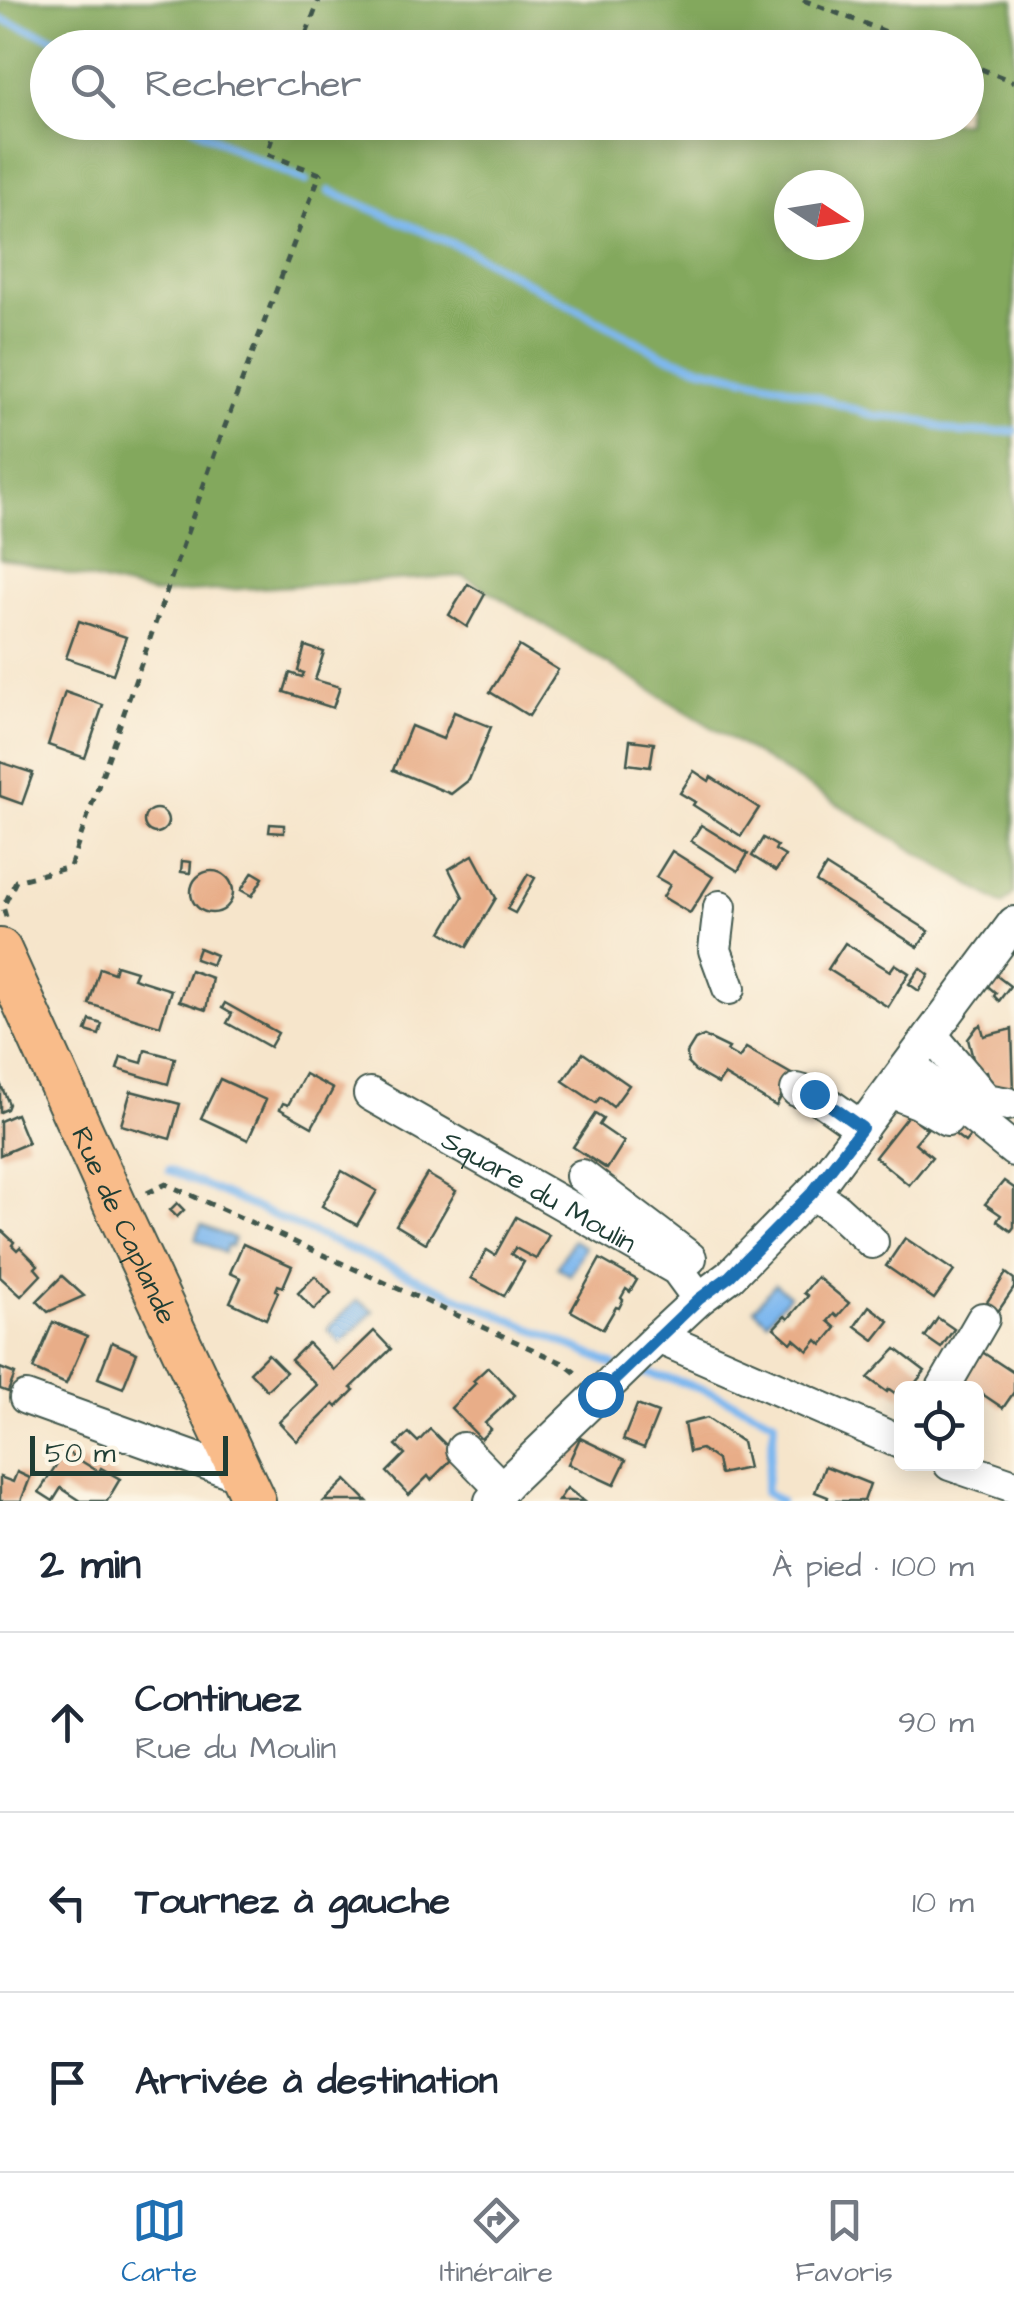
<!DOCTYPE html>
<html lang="fr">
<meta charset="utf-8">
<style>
body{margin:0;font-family:"Architects Daughter",sans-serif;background:#f2f2f3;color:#1f2937}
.controls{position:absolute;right:30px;bottom:30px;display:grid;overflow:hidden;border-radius:15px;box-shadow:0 5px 25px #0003}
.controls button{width:90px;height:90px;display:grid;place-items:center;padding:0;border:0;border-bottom:2px solid #e0e1e3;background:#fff;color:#1f2937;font:50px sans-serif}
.compass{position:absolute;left:774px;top:170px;width:90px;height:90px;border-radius:50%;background:#fff;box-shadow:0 5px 25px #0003;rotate:102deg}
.scale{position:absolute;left:30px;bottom:25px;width:198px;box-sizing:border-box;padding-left:10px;border:5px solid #1f3d34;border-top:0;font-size:28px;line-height:35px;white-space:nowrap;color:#1f3d34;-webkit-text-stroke:8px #fcf5e5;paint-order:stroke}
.stop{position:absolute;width:30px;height:30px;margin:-22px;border:8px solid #1f6fb2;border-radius:50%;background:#fff}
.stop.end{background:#1f6fb2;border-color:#fff;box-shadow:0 2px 10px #0008}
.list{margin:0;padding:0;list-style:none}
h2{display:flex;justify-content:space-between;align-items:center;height:130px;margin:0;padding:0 40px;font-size:42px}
h2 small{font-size:32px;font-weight:400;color:#747a83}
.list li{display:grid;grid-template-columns:65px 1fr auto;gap:30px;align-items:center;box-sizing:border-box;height:180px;padding:0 40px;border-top:2px solid #e0e1e3}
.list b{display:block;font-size:38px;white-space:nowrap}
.list p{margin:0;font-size:32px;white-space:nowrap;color:#747a83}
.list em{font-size:32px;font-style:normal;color:#747a83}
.icon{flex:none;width:55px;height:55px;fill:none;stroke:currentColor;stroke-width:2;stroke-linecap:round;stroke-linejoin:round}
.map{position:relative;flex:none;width:1014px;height:1501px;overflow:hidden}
.search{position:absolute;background:#fff;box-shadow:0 5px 25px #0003;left:30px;right:30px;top:30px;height:110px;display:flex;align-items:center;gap:25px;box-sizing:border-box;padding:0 35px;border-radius:55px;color:#747a83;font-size:38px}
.sheet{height:670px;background:#fff}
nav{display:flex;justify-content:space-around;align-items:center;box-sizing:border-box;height:140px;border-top:2px solid #e0e1e3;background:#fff;font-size:28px;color:#747a83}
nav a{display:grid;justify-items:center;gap:5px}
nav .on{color:#1f6fb2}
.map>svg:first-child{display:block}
</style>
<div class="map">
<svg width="1014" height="1501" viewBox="0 0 1014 1501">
<rect width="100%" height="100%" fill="#fcf5e5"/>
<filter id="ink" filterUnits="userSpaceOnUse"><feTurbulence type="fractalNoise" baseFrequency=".01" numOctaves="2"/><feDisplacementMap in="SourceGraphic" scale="20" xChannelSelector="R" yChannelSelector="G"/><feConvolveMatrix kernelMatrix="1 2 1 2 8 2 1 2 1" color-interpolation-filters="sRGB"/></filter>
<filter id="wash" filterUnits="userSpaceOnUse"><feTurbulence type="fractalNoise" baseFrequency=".0048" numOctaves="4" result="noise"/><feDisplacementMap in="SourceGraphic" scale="40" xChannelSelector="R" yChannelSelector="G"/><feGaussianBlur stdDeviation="2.25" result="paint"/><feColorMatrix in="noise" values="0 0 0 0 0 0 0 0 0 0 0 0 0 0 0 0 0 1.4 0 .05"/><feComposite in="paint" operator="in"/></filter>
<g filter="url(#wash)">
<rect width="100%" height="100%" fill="#f6e5cb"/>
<path fill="#83a85d" stroke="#517248" stroke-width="2.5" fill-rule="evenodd" d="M0,0H1014V893L1003,905L464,576L154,594L0,558ZM48,48H966V122H48ZM789,185H849V245H789Z"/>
<g fill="#7eb8ef" stroke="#4e7a92" stroke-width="2.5">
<polygon points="201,1225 234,1239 231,1247 227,1246 224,1253 195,1239"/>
<polygon points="573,1240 585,1247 570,1275 557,1267"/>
<polygon points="775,1284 789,1295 767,1321 754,1309"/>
<polygon points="357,1300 374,1311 341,1343 327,1329"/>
</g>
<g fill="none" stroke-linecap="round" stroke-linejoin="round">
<g stroke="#7eb8ef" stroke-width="8">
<polyline points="0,19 82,48"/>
<polyline points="184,122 242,153 306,181"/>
<polyline points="330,191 469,251 661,354 699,367 776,384 875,416 914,419 960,433 1014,431"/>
<polyline points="169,1170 614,1365"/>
<path d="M637,1372C690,1380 727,1399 775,1421L765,1492L780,1501"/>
</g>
</g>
<g id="blocks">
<g fill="#e8ad88">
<polygon points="468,584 485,594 467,627 449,615"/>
<polygon points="79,621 126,637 113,674 66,658"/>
<polygon points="305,646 324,652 315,680 340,687 333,708 284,692 290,673 302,677 304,673 298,671"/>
<polygon points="519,646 558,670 529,716 490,692"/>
<polygon points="65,692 103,705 85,758 48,745"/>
<polygon points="454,712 491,727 469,780 451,794 393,770 411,726 443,739"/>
<polygon points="630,740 654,743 650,767 627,764"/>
<polygon points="0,762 33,773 22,804 0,796"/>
<polygon points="694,771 709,781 711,777 759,808 741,836 693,805 695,802 680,793"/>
<circle cx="156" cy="821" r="12"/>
<polygon points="270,824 284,825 284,833 269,832"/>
<polygon points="701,825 748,854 738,871 691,841"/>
<polygon points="763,838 777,846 775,850 785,856 776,871 752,856"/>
<polygon points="672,851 713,877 690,913 663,897 670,885 656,877"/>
<polygon points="473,855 496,898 467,947 442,932 463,897 449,869"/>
<polygon points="182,861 191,862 190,873 181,872"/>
<polygon points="826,866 929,931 918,947 816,882"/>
<circle cx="212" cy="892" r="21"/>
<polygon points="253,872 263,878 252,896 241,890"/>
<polygon points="528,874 535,878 515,913 507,909"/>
<polygon points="845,943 890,971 895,964 909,973 888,1007 828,969"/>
<polygon points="199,948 216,955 212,965 195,959"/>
<polygon points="116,965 136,971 133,978 171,990 160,1026 89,1004 100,968 114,973"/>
<polygon points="920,968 929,975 919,991 909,984"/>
<polygon points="190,970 212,978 206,1010 179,1001"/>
<polygon points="993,973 1010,986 999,1001 994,996 996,993 984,983"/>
<polygon points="225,1003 278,1033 270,1047 227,1023 232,1014 222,1008"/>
<polygon points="90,1020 102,1024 99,1035 86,1031"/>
<polygon points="981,1025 984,1036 1012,1029 1014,1091 994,1096 987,1071 977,1074 968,1039 977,1027"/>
<polygon points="704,1036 729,1048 727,1051 739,1058 746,1048 793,1075 776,1106 724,1075 718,1084 695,1071 688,1064 687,1053 695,1040"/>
<polygon points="145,1050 175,1058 168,1084 117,1069 121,1057 142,1063"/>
<polygon points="583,1053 629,1085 613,1107 600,1097 596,1103 563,1081"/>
<polygon points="305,1074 333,1089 312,1127 280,1109 283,1103 288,1105"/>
<polygon points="220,1079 266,1100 248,1140 201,1118"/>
<polygon points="0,1083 9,1104 7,1109 0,1112"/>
<polygon points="131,1091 180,1104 170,1139 121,1125"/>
<polygon points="16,1114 28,1143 0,1155 0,1121"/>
<polygon points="595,1114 603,1119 599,1125 624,1142 607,1169 573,1147"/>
<polygon points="909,1114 927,1129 915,1143 932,1157 909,1185 875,1157"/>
<polygon points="956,1118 974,1131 965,1142 948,1129"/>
<polygon points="342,1171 377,1191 357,1225 322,1206"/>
<polygon points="427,1174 456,1191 426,1243 396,1225"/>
<polygon points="1004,1181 1014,1188 1014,1227 1011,1231 997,1221 1001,1215 985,1204"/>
<polygon points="177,1203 184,1210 177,1217 170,1210"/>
<polygon points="516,1217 549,1235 536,1259 515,1248 511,1254 524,1262 504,1296 471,1278 487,1250 495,1255"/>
<polygon points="0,1229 14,1242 12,1245 17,1250 20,1247 38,1265 35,1268 41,1275 21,1296 0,1277"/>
<polygon points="905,1238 954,1271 934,1299 886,1266"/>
<polygon points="243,1244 292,1266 283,1287 278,1285 276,1290 278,1292 266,1319 230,1302 241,1278 230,1273"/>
<polygon points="600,1259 637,1280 630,1292 626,1289 621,1298 623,1300 619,1308 616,1307 603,1329 571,1311"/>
<polygon points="1006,1273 1014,1279 1014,1288 997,1313 985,1305"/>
<polygon points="62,1276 84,1296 48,1312 37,1301"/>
<polygon points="315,1276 331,1293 314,1310 298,1293"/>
<polygon points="817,1277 849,1303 837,1317 834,1314 828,1321 836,1328 822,1345 817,1340 808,1351 794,1339 791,1343 774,1328 785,1316 788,1319 808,1296 804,1293"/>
<polygon points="869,1306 889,1321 874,1340 855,1326"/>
<polygon points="938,1318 954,1329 941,1348 925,1337"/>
<polygon points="53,1322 87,1336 66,1384 33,1369"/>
<polygon points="374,1331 391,1349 351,1388 354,1390 337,1407 334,1404 297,1441 279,1422 317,1385 291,1360 308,1343 334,1370"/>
<polygon points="112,1342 137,1353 123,1388 98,1378"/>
<polygon points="976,1348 1014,1373 1014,1392 1003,1408 957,1377"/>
<polygon points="896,1349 925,1371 911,1388 902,1388 902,1398 889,1389 887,1392 868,1378"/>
<polygon points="268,1354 286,1372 267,1390 250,1372"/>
<polygon points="488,1367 515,1395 485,1423 491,1429 481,1439 451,1408 476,1383 473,1381"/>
<polygon points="0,1368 15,1374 8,1392 0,1389"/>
<polygon points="637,1405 658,1413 644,1448 623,1440"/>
<polygon points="707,1418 742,1442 748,1468 720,1474 717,1460 701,1449 689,1452 684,1424"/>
<polygon points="430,1429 456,1455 431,1480 428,1476 409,1495 387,1472 405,1454 396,1445 409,1433 418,1442"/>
<polygon points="580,1438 626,1460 614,1485 568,1464"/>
<polygon points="65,1451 99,1472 101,1468 120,1479 107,1501 81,1501 61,1488 53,1501 39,1492"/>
<polygon points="825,1466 870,1484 864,1501 827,1501 828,1497 815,1492"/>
<polygon points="17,1472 30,1478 21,1501 0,1501 0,1477 13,1482"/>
<polygon points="346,1480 367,1501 324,1501"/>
<polygon points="567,1488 584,1501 558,1501"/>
</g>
</g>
</g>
<g filter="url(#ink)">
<use href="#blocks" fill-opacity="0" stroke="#3f564b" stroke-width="2.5"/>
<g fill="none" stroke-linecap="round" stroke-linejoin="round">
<defs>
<g id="minor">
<polyline points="720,907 715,950 729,988"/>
<polyline points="931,1035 986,1100 1008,1104"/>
<polyline points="909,1065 1014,1150"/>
<polyline points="797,1090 815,1095 862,1128"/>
<polyline points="890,1091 918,1102 947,1119"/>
<path id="s1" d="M370,1094L677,1269L699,1299"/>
<polyline points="582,1176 690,1258"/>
<polyline points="812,1193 836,1209 872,1242"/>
<polyline points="658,1337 902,1443"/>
<polyline points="943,1388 983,1319"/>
<polyline points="26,1398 243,1476"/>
<polyline points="463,1449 502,1489"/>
<polyline points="950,1464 1014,1486"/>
<polyline points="491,1501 510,1480 658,1337 699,1299 730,1276 819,1185 1014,923"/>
</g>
<g id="major">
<path id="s2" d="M0,950L116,1207L254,1501"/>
</g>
</defs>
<use href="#minor" stroke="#3f564b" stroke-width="36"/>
<use href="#major" stroke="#3f564b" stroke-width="46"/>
<g stroke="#3f564b" stroke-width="5" stroke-dasharray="8 8" stroke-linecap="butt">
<polyline points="803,0 928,48"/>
<polyline points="301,48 319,0"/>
<polyline points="966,63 1014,82"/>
<polyline points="6,917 3,907 16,881 70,867 216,450 320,174 267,154 277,122"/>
<polyline points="147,1193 166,1184 563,1363 577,1374"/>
</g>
<use href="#minor" stroke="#fff" stroke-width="32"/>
<use href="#major" stroke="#f9bc8a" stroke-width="42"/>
</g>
</g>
<g fill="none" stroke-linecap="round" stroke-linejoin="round" filter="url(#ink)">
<polyline stroke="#1f6fb2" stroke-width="12" points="600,1394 699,1299 730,1276 812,1193 862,1128 814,1094"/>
</g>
<g text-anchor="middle" stroke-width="10" stroke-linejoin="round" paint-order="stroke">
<g font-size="28" fill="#1f3d34" stroke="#fcf5e5">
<text dy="10" stroke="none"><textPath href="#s1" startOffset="195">Square du Moulin</textPath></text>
<text dy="10" stroke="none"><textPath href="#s2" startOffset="302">Rue de Caplande</textPath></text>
</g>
</g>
</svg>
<div class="controls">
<button><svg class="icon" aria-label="locate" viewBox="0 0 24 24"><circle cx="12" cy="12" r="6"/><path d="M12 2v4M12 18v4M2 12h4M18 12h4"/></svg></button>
</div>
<svg class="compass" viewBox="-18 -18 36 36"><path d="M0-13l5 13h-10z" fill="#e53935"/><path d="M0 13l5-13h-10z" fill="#747a83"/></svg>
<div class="scale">50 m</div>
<div class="stop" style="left:600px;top:1394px"></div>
<div class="stop end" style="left:814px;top:1094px"></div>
<div class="search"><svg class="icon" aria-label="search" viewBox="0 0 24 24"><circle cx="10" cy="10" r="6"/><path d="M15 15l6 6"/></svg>Rechercher</div>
</div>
<section class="sheet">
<h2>2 min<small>À pied · 100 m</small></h2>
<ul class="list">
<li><svg class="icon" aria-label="ahead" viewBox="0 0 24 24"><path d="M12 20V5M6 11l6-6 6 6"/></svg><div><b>Continuez</b><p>Rue du Moulin</p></div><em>90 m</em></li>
<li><svg class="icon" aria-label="left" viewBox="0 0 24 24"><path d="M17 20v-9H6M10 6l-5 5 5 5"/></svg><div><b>Tournez à gauche</b></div><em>10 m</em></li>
<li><svg class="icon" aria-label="arrive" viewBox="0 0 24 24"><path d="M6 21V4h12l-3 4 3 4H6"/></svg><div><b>Arrivée à destination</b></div></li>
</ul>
</section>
<nav>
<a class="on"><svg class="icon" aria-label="map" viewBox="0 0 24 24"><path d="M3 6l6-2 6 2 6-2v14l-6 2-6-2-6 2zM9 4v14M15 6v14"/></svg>Carte</a>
<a><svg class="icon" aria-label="directions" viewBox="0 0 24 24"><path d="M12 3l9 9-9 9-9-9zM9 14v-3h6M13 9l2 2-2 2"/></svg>Itinéraire</a>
<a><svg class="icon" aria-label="saved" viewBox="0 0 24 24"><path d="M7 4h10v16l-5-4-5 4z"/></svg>Favoris</a>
</nav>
